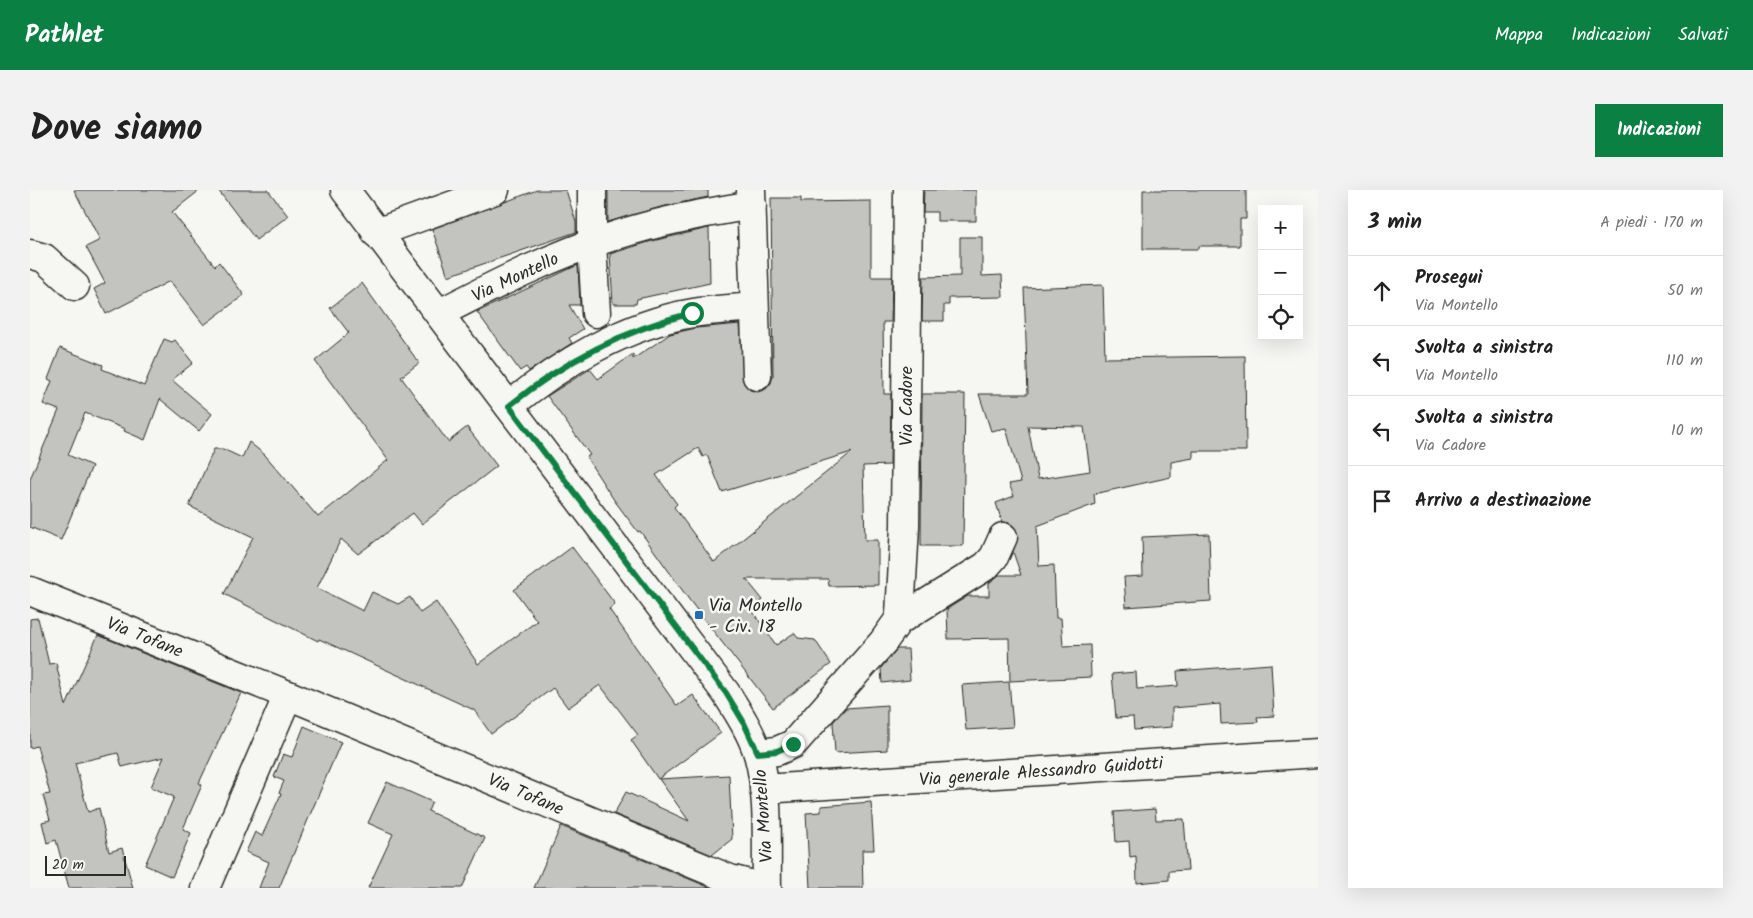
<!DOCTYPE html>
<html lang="it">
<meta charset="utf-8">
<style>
body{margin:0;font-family:Kalam,sans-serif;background:#f2f2f2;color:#222}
.controls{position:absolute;right:15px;top:15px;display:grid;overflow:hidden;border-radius:0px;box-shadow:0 5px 20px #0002}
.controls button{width:45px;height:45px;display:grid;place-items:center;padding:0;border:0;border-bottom:1px solid #e0e0e0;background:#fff;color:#222;font:25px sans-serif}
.scale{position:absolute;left:15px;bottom:12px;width:81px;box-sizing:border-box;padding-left:5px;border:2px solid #2b2b2b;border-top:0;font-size:14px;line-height:18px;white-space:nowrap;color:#2b2b2b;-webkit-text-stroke:4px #f6f6f2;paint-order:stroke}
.stop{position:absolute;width:15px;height:15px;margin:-11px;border:4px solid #0b8043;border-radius:50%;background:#fff}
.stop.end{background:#0b8043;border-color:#fff;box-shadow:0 1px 5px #0008}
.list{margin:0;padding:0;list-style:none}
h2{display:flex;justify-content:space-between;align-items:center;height:65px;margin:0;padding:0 20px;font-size:21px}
h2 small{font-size:16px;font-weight:400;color:#767676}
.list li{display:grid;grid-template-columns:32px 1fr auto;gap:15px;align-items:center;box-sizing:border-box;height:70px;padding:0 20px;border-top:1px solid #e0e0e0}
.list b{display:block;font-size:19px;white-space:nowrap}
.list p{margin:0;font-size:16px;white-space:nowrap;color:#767676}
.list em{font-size:16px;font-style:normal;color:#767676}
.icon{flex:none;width:28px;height:28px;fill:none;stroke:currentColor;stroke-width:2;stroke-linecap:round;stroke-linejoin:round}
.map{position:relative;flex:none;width:1288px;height:698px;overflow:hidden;border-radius:0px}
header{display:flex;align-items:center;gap:30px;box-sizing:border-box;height:70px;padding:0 25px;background:#0b8043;color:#fff}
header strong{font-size:24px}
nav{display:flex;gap:28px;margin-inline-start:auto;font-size:18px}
.intro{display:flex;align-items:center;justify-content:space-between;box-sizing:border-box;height:120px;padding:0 30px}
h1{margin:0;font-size:35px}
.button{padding:12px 22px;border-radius:0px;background:#0b8043;color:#fff;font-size:18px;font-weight:700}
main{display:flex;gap:30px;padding:0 30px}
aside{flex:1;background:#fff;border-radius:0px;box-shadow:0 5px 20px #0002}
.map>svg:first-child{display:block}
</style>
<header>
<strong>Pathlet</strong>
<nav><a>Mappa</a><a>Indicazioni</a><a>Salvati</a></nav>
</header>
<div class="intro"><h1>Dove siamo</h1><a class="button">Indicazioni</a></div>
<main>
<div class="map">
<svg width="1288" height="698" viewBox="0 0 1288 698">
<rect width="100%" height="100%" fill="#f6f6f2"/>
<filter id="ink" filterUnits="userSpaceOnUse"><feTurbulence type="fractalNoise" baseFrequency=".02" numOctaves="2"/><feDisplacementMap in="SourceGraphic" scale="10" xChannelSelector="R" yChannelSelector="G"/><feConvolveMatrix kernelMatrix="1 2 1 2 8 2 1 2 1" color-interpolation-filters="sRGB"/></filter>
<g filter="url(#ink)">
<g fill="#c3c3c0" stroke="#2b2b2b" fill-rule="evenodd">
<polygon points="44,0 170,0 142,22 185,76 189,72 214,105 174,135 140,91 76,124 64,99 75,93 56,57 70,50"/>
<polygon points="188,0 238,0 258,26 226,50"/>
<polygon points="507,0 536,0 546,32 546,42 418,86 402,39"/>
<polygon points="578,0 678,0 678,7 631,17 578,32"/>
<polygon points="894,0 946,0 946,31 907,31 907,22 893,22"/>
<polygon points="1113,0 1216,0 1216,29 1210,29 1210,56 1169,56 1169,59 1113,59"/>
<path d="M741,8H771V12L841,11V87H862L861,132H853L854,204H861L860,275L833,276L835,350H848V395L799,396L798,389H716L733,410L721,419L746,455L764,443L768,448L785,450L801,474L743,518L660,411L610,341L608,342L584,310L556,267L560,265L517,206L560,179L568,189L603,164V169L640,144L666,138L710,134L714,194L720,200L728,202L736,199L741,193L743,186ZM668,258L673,267L677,265L692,302L822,262L684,372L644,317L647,314L626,285Z"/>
<polygon points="679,38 680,93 607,109 606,114 583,114 580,64 622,51"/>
<polygon points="930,47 952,47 952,86 972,85 973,107 919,108 919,115 914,115 914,131 892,131 893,87 930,86"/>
<polygon points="548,75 550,115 539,115 553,139 539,148 542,153 499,181 496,177 490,181 447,122"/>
<polygon points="332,93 389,173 371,187 418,252 437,237 467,276 392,334 383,323 328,364 311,349 287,398 333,421 342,402 368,414 380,407 390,423 406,412 448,474 507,431 484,400 542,357 585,414 579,419 647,516 663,505 691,543 628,589 601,550 608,545 570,495 538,518 523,498 461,544 444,520 289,449 288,451 194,404 223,347 159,316 184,259 193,259 212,268 219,252 235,265 288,327 358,270 285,171 319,143 300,118"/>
<path d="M1073,95L1075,168L1215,166L1216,261H1163V268L1141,272V287L1064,304L1065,314L1007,336L1009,376L1024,375L1026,428H1031L1033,456L1060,455L1061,487L980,491L979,448L918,449L917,419L938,406H959V393L969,385H991L983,362L988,345L985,338L980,333L972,332L966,313L984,306L979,294L991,292L976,238L961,241L949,204H998L994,98ZM998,236L1054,237L1060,281L1008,289Z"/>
<polygon points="134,149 142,152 145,150 163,173 142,190 182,224 169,241 130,209 115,250 94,241 95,239 55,223 38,265 62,276 31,350 0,337 0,289 29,220 13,214 22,191 18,189 30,158 73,175 72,179 114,196"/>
<polygon points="892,204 935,204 933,356 891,356"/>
<polygon points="1179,344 1181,411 1096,417 1094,387 1113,386 1112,347"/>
<polygon points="8,428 19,474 26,473 36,516 68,445 211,503 169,593 172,595 153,639 161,643 142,687 115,675 144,607 121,597 134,567 92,577 88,563 45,573 58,622 69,618 79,662 92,658 103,698 39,698 26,650 17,653 12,632 20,630 13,605 20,604 7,556 0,558 0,429"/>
<polygon points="867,459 878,459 880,490 852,493 851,478"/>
<polygon points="1241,474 1244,526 1227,527 1228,532 1191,534 1190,514 1142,518 1142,537 1104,540 1103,527 1086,528 1082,484 1106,482 1107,499 1148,496 1147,481"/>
<polygon points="979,492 983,537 936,540 932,495"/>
<polygon points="857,515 857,560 805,563 803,532 816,518"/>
<polygon points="274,536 311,552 249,698 229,698 239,672 216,662 225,642 232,646 251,604 249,603 254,591 244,587 253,564 262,567"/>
<polygon points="699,585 702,649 682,665 584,624 596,602 659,631 629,589"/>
<polygon points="357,592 402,612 398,621 455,648 432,698 338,698 363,644 338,633"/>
<polygon points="841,612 844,660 832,660 833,698 780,698 776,623 791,622 791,616"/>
<polygon points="1125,619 1126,630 1154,629 1158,680 1139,681 1139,690 1107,693 1106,666 1100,667 1099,651 1086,652 1084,622"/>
<polygon points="531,636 681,698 504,698"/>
</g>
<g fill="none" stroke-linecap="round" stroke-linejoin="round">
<defs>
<g id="minor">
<path d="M315,0L696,503C708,522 721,542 728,564C740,606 736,655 737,698"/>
<polyline points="562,0 562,53 566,123"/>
<polyline points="721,0 727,186"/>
<polyline points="346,43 465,0"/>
<polyline points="0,64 14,68 45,96"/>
<path d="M410,123C466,94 523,65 584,46C629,31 675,23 722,15"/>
<path d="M479,216C530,174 596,134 663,123C683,120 704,119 724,117"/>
<polyline points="0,401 258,505 700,689 735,698"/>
<polyline points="868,431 956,376 964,367 973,347"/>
<polyline points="728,563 747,561 763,554 853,452 868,431 870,424 875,337 878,0"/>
<polyline points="734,599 1288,563"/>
<polyline points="175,698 258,505"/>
</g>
</defs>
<use href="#minor" stroke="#2b2b2b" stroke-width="31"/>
<use href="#minor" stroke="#f6f6f2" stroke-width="28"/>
</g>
</g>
<g fill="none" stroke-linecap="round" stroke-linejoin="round" filter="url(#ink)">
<path stroke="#0b8043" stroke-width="6" d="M662,123C594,140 533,172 479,216L696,503L713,531L728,563L747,561L763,554"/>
</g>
<rect fill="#1f6fb2" stroke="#f6f6f2" stroke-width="2" x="664" y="420" width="10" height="10" rx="2.5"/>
<g text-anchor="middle" stroke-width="5" stroke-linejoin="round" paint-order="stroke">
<g font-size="18" fill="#2b2b2b" stroke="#f6f6f2">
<text transform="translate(485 87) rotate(-25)" y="6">Via Montello</text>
<text transform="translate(876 216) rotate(-90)" y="6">Via Cadore</text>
<text transform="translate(115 447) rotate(22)" y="6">Via Tofane</text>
<text transform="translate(1011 581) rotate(-4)" y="6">Via generale Alessandro Guidotti</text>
<text transform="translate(496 604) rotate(23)" y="6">Via Tofane</text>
<text transform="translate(733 626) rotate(-94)" y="6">Via Montello</text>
</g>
<g font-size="18" fill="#2b2b2b" stroke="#f6f6f2" text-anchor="start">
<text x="679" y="421">Via Montello<tspan x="679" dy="21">- Civ. 18</tspan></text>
</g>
</g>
</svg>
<div class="controls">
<button>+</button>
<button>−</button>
<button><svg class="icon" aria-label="locate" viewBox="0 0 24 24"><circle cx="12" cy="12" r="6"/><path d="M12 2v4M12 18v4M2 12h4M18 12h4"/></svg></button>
</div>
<div class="scale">20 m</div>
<div class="stop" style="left:662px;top:123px"></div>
<div class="stop end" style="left:763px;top:554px"></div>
</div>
<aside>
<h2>3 min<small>A piedi · 170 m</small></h2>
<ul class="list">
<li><svg class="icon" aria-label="ahead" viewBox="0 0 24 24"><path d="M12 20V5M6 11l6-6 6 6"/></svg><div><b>Prosegui</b><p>Via Montello</p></div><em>50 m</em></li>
<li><svg class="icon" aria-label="left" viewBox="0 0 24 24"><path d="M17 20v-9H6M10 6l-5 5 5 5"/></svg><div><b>Svolta a sinistra</b><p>Via Montello</p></div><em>110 m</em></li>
<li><svg class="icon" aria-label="left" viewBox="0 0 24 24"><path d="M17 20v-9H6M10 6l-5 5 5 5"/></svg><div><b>Svolta a sinistra</b><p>Via Cadore</p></div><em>10 m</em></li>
<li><svg class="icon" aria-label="arrive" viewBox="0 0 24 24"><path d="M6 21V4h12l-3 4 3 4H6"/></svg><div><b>Arrivo a destinazione</b></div></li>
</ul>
</aside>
</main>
